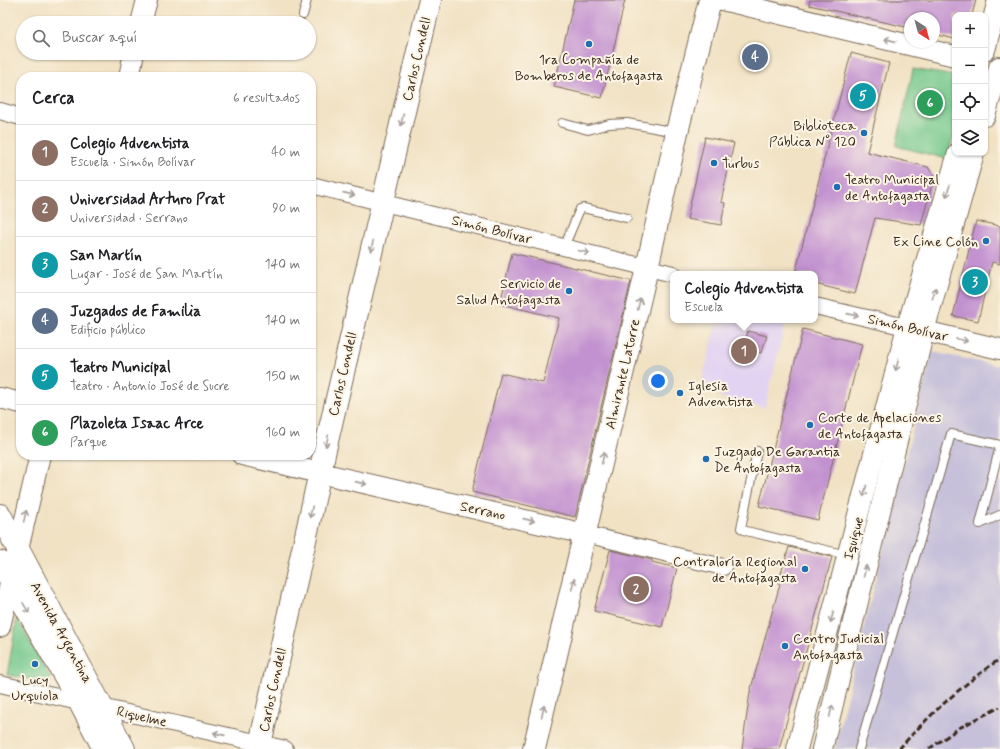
<!DOCTYPE html>
<html lang="es">
<meta charset="utf-8">
<style>
body{margin:0;font-family:Mynerve,sans-serif;background:#f2f2f2;color:#202124}
.controls{position:absolute;right:12px;top:12px;display:grid;overflow:hidden;border-radius:8px;box-shadow:0 1px 3px #0004}
.controls button{width:36px;height:36px;display:grid;place-items:center;padding:0;border:0;border-bottom:1px solid #e0e0e0;background:#fff;color:#202124;font:20px sans-serif}
.compass{position:absolute;left:904px;top:12px;width:36px;height:36px;border-radius:50%;background:#fff;box-shadow:0 1px 3px #0004;rotate:144deg}
.you{position:absolute;left:658px;top:381px;width:14px;height:14px;margin:-10px;border:3px solid #fff;border-radius:50%;background:#1a73e8;box-shadow:0 0 0 6px #1a73e833}
.badge{display:grid;place-items:center;width:26px;height:26px;border-radius:50%;background:#1a73e8;color:#fff;font-size:13px;font-weight:700}
.pin{position:absolute;translate:-50% -50%;border:2px solid #fff;box-shadow:0 1px 4px #0006}
.popup{position:absolute;left:670px;top:271px;width:148px;height:52px;box-sizing:border-box;display:grid;place-content:center;border-radius:8px;background:#fff;filter:drop-shadow(0 1px 3px #0005);font-size:13px;white-space:nowrap;color:#757577}
.popup b{font-size:15px;color:#202124}
.popup::after{content:'';position:absolute;left:50%;top:100%;margin-left:-8px;border:8px solid transparent;border-top-color:#fff}
.list{margin:0;padding:0;list-style:none}
h2{display:flex;justify-content:space-between;align-items:center;height:52px;margin:0;padding:0 16px;font-size:17px}
h2 small{font-size:13px;font-weight:400;color:#757577}
.list li{display:grid;grid-template-columns:26px 1fr auto;gap:12px;align-items:center;box-sizing:border-box;height:56px;padding:0 16px;border-top:1px solid #e0e0e0}
.list b{display:block;font-size:15px;white-space:nowrap}
.list p{margin:0;font-size:13px;white-space:nowrap;color:#757577}
.list em{font-size:13px;font-style:normal;color:#757577}
.icon{flex:none;width:22px;height:22px;fill:none;stroke:currentColor;stroke-width:2;stroke-linecap:round;stroke-linejoin:round}
.map{position:relative;flex:none;width:1000px;height:749px;overflow:hidden}
.search{position:absolute;background:#fff;box-shadow:0 1px 3px #0004;left:16px;top:16px;width:300px;height:44px;display:flex;align-items:center;gap:10px;box-sizing:border-box;padding:0 14px;border-radius:22px;color:#757577;font-size:15px}
.panel{position:absolute;background:#fff;box-shadow:0 1px 3px #0004;left:16px;top:72px;width:300px;height:388px;border-radius:16px}
.map>svg:first-child{display:block}
</style>
<div class="map">
<svg width="1000" height="749" viewBox="0 0 1000 749">
<rect width="100%" height="100%" fill="#fcf5e5"/>
<filter id="ink" filterUnits="userSpaceOnUse"><feTurbulence type="fractalNoise" baseFrequency=".025" numOctaves="2"/><feDisplacementMap in="SourceGraphic" scale="8" xChannelSelector="R" yChannelSelector="G"/><feConvolveMatrix kernelMatrix="1 2 1 2 8 2 1 2 1" color-interpolation-filters="sRGB"/></filter>
<filter id="wash" filterUnits="userSpaceOnUse"><feTurbulence type="fractalNoise" baseFrequency=".012" numOctaves="4" result="noise"/><feDisplacementMap in="SourceGraphic" scale="16" xChannelSelector="R" yChannelSelector="G"/><feGaussianBlur stdDeviation="0.9" result="paint"/><feColorMatrix in="noise" values="0 0 0 0 0 0 0 0 0 0 0 0 0 0 0 0 0 1.4 0 .05"/><feComposite in="paint" operator="in"/></filter>
<g filter="url(#wash)">
<rect width="100%" height="100%" fill="#f1e2c4"/>
<polygon fill="#e3d3f2" points="717,320 786,320 765,408 720,397 722,390 701,385"/>
<polygon fill="#c6c0da" points="932,352 1000,366 1000,749 834,749"/>
<g fill="#73c88c" stroke="#577955">
<polygon points="913,69 955,76 955,129 947,159 896,146"/>
<polygon points="17,618 51,679 46,682 7,675"/>
</g>
<g id="blocks">
<g fill="#c292d0">
<polygon points="574,0 625,0 602,98 554,87"/>
<polygon points="810,0 976,0 972,15 955,15 955,39 934,34 934,18 910,18 910,28 809,5"/>
<polygon points="851,53 889,63 867,152 928,167 934,177 921,225 875,218 855,294 815,284 815,274 795,274"/>
<polygon points="705,137 734,143 721,202 725,203 721,225 687,219"/>
<polygon points="976,221 1000,226 1000,264 992,262 978,321 953,316"/>
<polygon points="512,253 631,281 575,517 472,492 501,373 543,383 559,318 500,304"/>
<polygon points="803,329 862,344 818,520 759,506"/>
<polygon points="748,331 767,336 761,353 743,349"/>
<polygon points="789,547 832,557 779,749 742,749 750,692 780,584 778,583"/>
<polygon points="610,550 652,560 652,562 677,568 662,627 594,611"/>
</g>
</g>
</g>
<g filter="url(#ink)">
<use href="#blocks" fill-opacity="0" stroke="#7b6a58" stroke-width="1"/>
<g fill="none" stroke-linecap="round" stroke-linejoin="round">
<defs>
<g id="service">
<polyline points="303,15 307,0"/>
<polyline points="562,123 588,130 609,124 627,123 676,132"/>
<polyline points="564,247 580,209 583,208 627,218"/>
<polyline points="1000,446 980,524 1000,515"/>
<polyline points="757,451 741,528 746,531 847,555"/>
<polyline points="859,749 951,434 1000,445"/>
</g>
<g id="minor">
<polyline points="0,111 21,117"/>
<polyline points="311,185 673,274"/>
<polyline points="815,306 919,330"/>
<polyline points="585,534 723,567"/>
<polyline points="0,684 285,749"/>
</g>
<g id="tertiary">
<polyline points="722,0 955,56"/>
<polyline points="141,23 147,0"/>
<polyline points="985,50 998,0"/>
<polyline points="129,77 134,53"/>
<polyline points="985,116 999,67"/>
<polyline points="924,331 1000,349"/>
<polyline points="0,398 21,403"/>
<polyline points="242,455 585,534"/>
<polyline points="0,627 40,455"/>
<polyline points="797,749 907,327 958,153"/>
<polyline points="822,749 924,331 974,153"/>
</g>
<g id="secondary">
<polyline points="259,749 324,454 430,0"/>
<polyline points="534,749 647,268 677,132 710,0"/>
</g>
<g id="primary">
<polyline points="0,515 124,749"/>
<polyline points="0,562 79,701 104,749"/>
</g>
</defs>
<use href="#service" stroke="#7b6a58" stroke-width="10"/>
<use href="#minor" stroke="#7b6a58" stroke-width="18"/>
<use href="#tertiary" stroke="#7b6a58" stroke-width="22"/>
<use href="#secondary" stroke="#7b6a58" stroke-width="24"/>
<use href="#primary" stroke="#7b6a58" stroke-width="24"/>
<use href="#service" stroke="#fff" stroke-width="8"/>
<use href="#minor" stroke="#fff" stroke-width="16"/>
<use href="#tertiary" stroke="#fff" stroke-width="20"/>
<use href="#secondary" stroke="#fff" stroke-width="22"/>
<use href="#primary" stroke="#fff" stroke-width="22"/>
<g stroke="#3b2a1e" stroke-width="3" stroke-dasharray="6 3" stroke-linecap="butt">
<path d="M899,749C929,715 962,685 1000,659"/>
<polyline points="929,749 959,728 1000,707"/>
</g>
</g>
<defs><path id="oneway-shaft" d="M-6 0H5M1.5-3L5.5 0L1.5 3" fill="none" stroke-width="1.6" stroke-linecap="round" stroke-linejoin="round"/></defs>
<g stroke="#a79f9a">
<use href="#oneway-shaft" transform="translate(890 40) rotate(-167)"/>
<use href="#oneway-shaft" transform="translate(402 120) rotate(103)"/>
<use href="#oneway-shaft" transform="translate(948 191) rotate(107)"/>
<use href="#oneway-shaft" transform="translate(349 194) rotate(13)"/>
<use href="#oneway-shaft" transform="translate(372 246) rotate(103)"/>
<use href="#oneway-shaft" transform="translate(584 252) rotate(14)"/>
<use href="#oneway-shaft" transform="translate(934 293) rotate(-74)"/>
<use href="#oneway-shaft" transform="translate(639 304) rotate(-77)"/>
<use href="#oneway-shaft" transform="translate(853 315) rotate(13)"/>
<use href="#oneway-shaft" transform="translate(962 340) rotate(14)"/>
<use href="#oneway-shaft" transform="translate(897 365) rotate(105)"/>
<use href="#oneway-shaft" transform="translate(327 441) rotate(103)"/>
<use href="#oneway-shaft" transform="translate(603 458) rotate(-77)"/>
<use href="#oneway-shaft" transform="translate(361 483) rotate(13)"/>
<use href="#oneway-shaft" transform="translate(865 491) rotate(105)"/>
<use href="#oneway-shaft" transform="translate(311 512) rotate(102)"/>
<use href="#oneway-shaft" transform="translate(25 516) rotate(-77)"/>
<use href="#oneway-shaft" transform="translate(529 520) rotate(13)"/>
<use href="#oneway-shaft" transform="translate(865 571) rotate(-76)"/>
<use href="#oneway-shaft" transform="translate(573 584) rotate(-77)"/>
<use href="#oneway-shaft" transform="translate(26 608) rotate(60)"/>
<use href="#oneway-shaft" transform="translate(832 617) rotate(105)"/>
<use href="#oneway-shaft" transform="translate(543 711) rotate(-77)"/>
<use href="#oneway-shaft" transform="translate(831 711) rotate(-76)"/>
<use href="#oneway-shaft" transform="translate(219 734) rotate(-167)"/>
</g>
</g>
<g fill="#1f6fb2" stroke="#fcf5e5" stroke-width="1.5">
<circle cx="589" cy="44" r="4"/>
<circle cx="864" cy="133" r="4"/>
<circle cx="714" cy="163" r="4"/>
<circle cx="837" cy="187" r="4"/>
<circle cx="986" cy="241" r="4"/>
<circle cx="569" cy="291" r="4"/>
<circle cx="680" cy="393" r="4"/>
<circle cx="810" cy="425" r="4"/>
<circle cx="706" cy="459" r="4"/>
<circle cx="805" cy="569" r="4"/>
<circle cx="785" cy="646" r="4"/>
<circle cx="35" cy="664" r="4"/>
</g>
<g text-anchor="middle" stroke-width="4" stroke-linejoin="round" paint-order="stroke">
<g font-size="14" fill="#3b2a1e" stroke="#fcf5e5">
<text transform="translate(416 59) rotate(-77)" y="5">Carlos Condell</text>
<text transform="translate(492 229) rotate(14)" y="5">Simón Bolívar</text>
<text transform="translate(908 327) rotate(13)" y="5">Simón Bolívar</text>
<text transform="translate(342 374) rotate(-77)" y="5">Carlos Condell</text>
<text transform="translate(622 374) rotate(-77)" y="5">Almirante Latorre</text>
<text transform="translate(483 510) rotate(12)" y="5">Serrano</text>
<text transform="translate(853 538) rotate(-75)" y="5">Iquique</text>
<text transform="translate(62 632) rotate(61)" y="5">Avenida Argentina</text>
<text transform="translate(272 690) rotate(-78)" y="5">Carlos Condell</text>
<text transform="translate(142 716) rotate(13)" y="5">Riquelme</text>
</g>
<g font-size="14" fill="#3b2a1e" stroke="#fcf5e5" text-anchor="start">
<text x="589" y="64" text-anchor="middle">1ra Compañía de<tspan x="589" dy="16">Bomberos de Antofagasta</tspan></text>
<text x="856" y="130" text-anchor="end">Biblioteca<tspan x="856" dy="16">Pública N° 120</tspan></text>
<text x="722" y="168">Turbus</text>
<text x="845" y="184">Teatro Municipal<tspan x="845" dy="16">de Antofagasta</tspan></text>
<text x="978" y="246" text-anchor="end">Ex Cine Colón</text>
<text x="561" y="288" text-anchor="end">Servicio de<tspan x="561" dy="16">Salud Antofagasta</tspan></text>
<text x="688" y="390">Iglesia<tspan x="688" dy="16">Adventista</tspan></text>
<text x="818" y="422">Corte de Apelaciones<tspan x="818" dy="16">de Antofagasta</tspan></text>
<text x="714" y="456">Juzgado De Garantia<tspan x="714" dy="16">De Antofagasta</tspan></text>
<text x="797" y="566" text-anchor="end">Contraloría Regional<tspan x="797" dy="16">de Antofagasta</tspan></text>
<text x="793" y="643">Centro Judicial<tspan x="793" dy="16">Antofagasta</tspan></text>
<text x="35" y="684" text-anchor="middle">Lucy<tspan x="35" dy="16">Urquiola</tspan></text>
</g>
</g>
</svg>
<div class="controls">
<button>+</button>
<button>−</button>
<button><svg class="icon" aria-label="locate" viewBox="0 0 24 24"><circle cx="12" cy="12" r="6"/><path d="M12 2v4M12 18v4M2 12h4M18 12h4"/></svg></button>
<button><svg class="icon" aria-label="layers" viewBox="0 0 24 24"><path d="M12 4l9 5-9 5-9-5zM3 14l9 5 9-5"/></svg></button>
</div>
<svg class="compass" viewBox="-18 -18 36 36"><path d="M0-13l5 13h-10z" fill="#e53935"/><path d="M0 13l5-13h-10z" fill="#757577"/></svg>
<div class="you"></div>
<div class="pin badge" style="left:744px;top:351px;background:#8d6e63">1</div>
<div class="popup"><b>Colegio Adventista</b>Escuela</div>
<div class="pin badge" style="left:636px;top:589px;background:#8d6e63">2</div>
<div class="pin badge" style="left:975px;top:282px;background:#0f9aa8">3</div>
<div class="pin badge" style="left:755px;top:57px;background:#5c6f8a">4</div>
<div class="pin badge" style="left:863px;top:96px;background:#0f9aa8">5</div>
<div class="pin badge" style="left:930px;top:103px;background:#2e9e5b">6</div>
<div class="search"><svg class="icon" aria-label="search" viewBox="0 0 24 24"><circle cx="10" cy="10" r="6"/><path d="M15 15l6 6"/></svg>Buscar aquí</div>
<section class="panel">
<h2>Cerca<small>6 resultados</small></h2>
<ul class="list">
<li><span class="badge" style="background:#8d6e63">1</span><div><b>Colegio Adventista</b><p>Escuela · Simón Bolívar</p></div><em>40 m</em></li>
<li><span class="badge" style="background:#8d6e63">2</span><div><b>Universidad Arturo Prat</b><p>Universidad · Serrano</p></div><em>90 m</em></li>
<li><span class="badge" style="background:#0f9aa8">3</span><div><b>San Martín</b><p>Lugar · José de San Martín</p></div><em>140 m</em></li>
<li><span class="badge" style="background:#5c6f8a">4</span><div><b>Juzgados de Familia</b><p>Edificio público</p></div><em>140 m</em></li>
<li><span class="badge" style="background:#0f9aa8">5</span><div><b>Teatro Municipal</b><p>Teatro · Antonio José de Sucre</p></div><em>150 m</em></li>
<li><span class="badge" style="background:#2e9e5b">6</span><div><b>Plazoleta Isaac Arce</b><p>Parque</p></div><em>160 m</em></li>
</ul>
</section>
</div>
